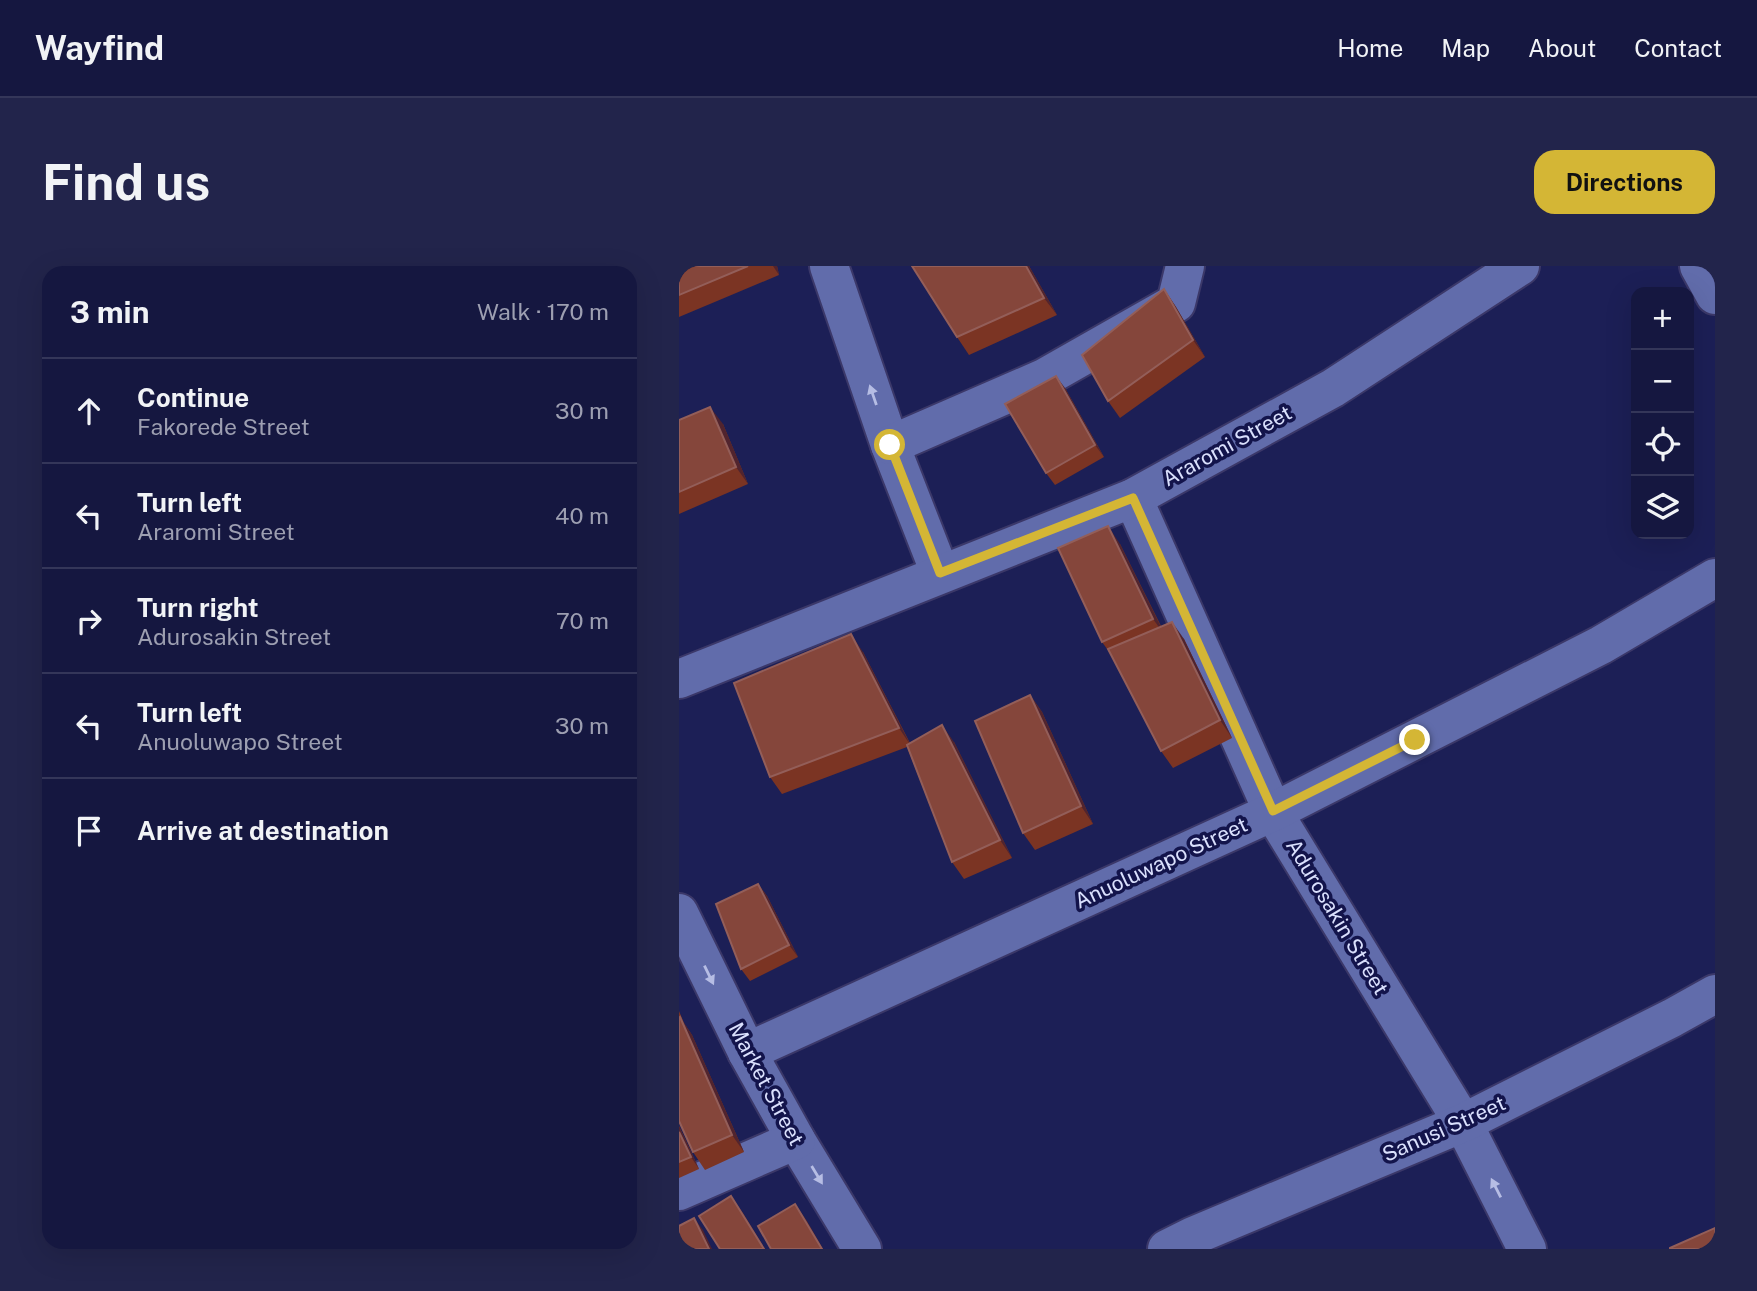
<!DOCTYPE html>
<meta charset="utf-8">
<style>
body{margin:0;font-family:"Public Sans",sans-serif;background:#22244b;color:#f1f3f6}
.controls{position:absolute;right:21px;top:21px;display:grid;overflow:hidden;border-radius:14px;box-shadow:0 7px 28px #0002}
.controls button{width:63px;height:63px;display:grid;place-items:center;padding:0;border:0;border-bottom:2px solid #343659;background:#151740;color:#f1f3f6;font:35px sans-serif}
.stop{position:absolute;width:21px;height:21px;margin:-16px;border:5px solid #d4b635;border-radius:50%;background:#fff}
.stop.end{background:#d4b635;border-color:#fff;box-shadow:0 2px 7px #0008}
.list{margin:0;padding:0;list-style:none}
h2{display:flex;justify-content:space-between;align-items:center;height:91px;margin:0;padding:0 28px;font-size:30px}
h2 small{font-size:23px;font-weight:400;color:#9d9fb1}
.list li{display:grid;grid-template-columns:46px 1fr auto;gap:21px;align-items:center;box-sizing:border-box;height:105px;padding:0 28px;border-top:2px solid #343659}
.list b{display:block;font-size:26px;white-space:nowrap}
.list p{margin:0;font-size:23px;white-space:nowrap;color:#9d9fb1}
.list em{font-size:23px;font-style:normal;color:#9d9fb1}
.icon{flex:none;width:38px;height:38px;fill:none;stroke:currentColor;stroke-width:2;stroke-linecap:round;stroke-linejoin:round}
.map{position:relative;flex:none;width:1036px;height:983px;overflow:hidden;border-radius:21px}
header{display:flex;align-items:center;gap:42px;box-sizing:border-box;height:98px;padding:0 35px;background:#151740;border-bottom:2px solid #343659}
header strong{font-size:33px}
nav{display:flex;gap:38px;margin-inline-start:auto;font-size:24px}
.intro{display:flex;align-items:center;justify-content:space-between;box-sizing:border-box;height:168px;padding:0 42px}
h1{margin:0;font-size:49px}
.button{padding:18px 32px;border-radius:21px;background:#d4b635;color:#111;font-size:24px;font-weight:700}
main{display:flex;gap:42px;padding:0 42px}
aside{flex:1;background:#151740;border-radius:21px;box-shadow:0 7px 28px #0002}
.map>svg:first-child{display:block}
</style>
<header>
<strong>Wayfind</strong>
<nav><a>Home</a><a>Map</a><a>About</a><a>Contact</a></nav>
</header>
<div class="intro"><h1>Find us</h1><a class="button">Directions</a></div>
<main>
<aside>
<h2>3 min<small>Walk · 170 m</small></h2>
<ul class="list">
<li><svg class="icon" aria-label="ahead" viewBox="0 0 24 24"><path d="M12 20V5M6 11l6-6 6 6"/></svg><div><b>Continue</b><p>Fakorede Street</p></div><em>30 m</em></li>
<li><svg class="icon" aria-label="left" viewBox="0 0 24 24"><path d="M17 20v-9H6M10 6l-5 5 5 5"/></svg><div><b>Turn left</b><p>Araromi Street</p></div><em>40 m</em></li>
<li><svg class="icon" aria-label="right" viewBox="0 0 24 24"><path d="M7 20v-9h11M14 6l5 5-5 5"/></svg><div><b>Turn right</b><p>Adurosakin Street</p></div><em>70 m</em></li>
<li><svg class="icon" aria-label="left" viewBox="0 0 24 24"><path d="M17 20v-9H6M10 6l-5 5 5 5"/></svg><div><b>Turn left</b><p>Anuoluwapo Street</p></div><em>30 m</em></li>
<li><svg class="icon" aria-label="arrive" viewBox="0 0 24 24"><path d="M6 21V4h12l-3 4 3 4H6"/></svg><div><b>Arrive at destination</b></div></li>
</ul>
</aside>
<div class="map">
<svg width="1036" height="983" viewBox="0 0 1036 983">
<rect width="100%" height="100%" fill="#1c1f56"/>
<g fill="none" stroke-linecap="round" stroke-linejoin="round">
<defs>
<g id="minor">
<polyline points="150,0 211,179 261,307"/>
<polyline points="1020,0 1036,29"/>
<polyline points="211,179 365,112 497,37 506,0"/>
<polyline points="454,232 594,546 784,857 848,983"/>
<polyline points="0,413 454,232 654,122 841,0"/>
<polyline points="0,647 68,786 117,874 183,983"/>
<polyline points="68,786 594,546 922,379 1036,312"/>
<polyline points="0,925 117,874"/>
<polyline points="488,983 514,970 784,857 993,752 1036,728"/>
</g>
</defs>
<use href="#minor" stroke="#3b3869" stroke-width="42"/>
<use href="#minor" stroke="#616cab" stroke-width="38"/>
</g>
<g fill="#7b3423">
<polygon points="0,0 98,0 100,9 0,51"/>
<polygon points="350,0 378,49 290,89 278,71"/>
<polygon points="485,23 497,41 526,91 441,152 429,135"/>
<polygon points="386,122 425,191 376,219 367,207"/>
<polygon points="0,154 44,158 69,218 0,248"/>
<polygon points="441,278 482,360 505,373 553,472 494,502 482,485 431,387 423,376"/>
<polygon points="184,386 231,477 275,476 333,592 285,613 273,596 228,481 103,528 91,511"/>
<polygon points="351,429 363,446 414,558 356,584 344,567"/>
<polygon points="79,618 88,630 119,691 71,715 62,703"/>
<polygon points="0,745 5,757 13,769 65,886 26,904 14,886 0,855"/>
<polygon points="0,860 20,903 0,912"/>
</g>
<g fill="#51242e">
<polygon points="94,0 98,0 100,9"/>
<polygon points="347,0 350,0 378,49 365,32"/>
<polygon points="485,23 497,41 526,91 514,74"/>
<polygon points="377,110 386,122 425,191 416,179"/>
<polygon points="31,141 44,158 69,218 57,201"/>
<polygon points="429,260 441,278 487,371 474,353"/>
<polygon points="493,356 505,373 553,472 541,454"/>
<polygon points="172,368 184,386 232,480 220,462"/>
<polygon points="351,429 363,446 414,558 402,540"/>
<polygon points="263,459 275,476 333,592 321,574"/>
<polygon points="79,618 88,630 119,691 110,679"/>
<polygon points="1,751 13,769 65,886 53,869"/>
<polygon points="0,860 20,903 12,891 0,866"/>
<polygon points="52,930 64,947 86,983 85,983"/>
<polygon points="116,938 128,955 144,983 143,983"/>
<polygon points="15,952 24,964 33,983 30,983"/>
</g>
<g fill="#85463b" stroke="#935e59" stroke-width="2">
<polygon points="0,0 69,0 0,29"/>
<polygon points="233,0 347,0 365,32 278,71"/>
<polygon points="485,23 514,74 429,135 403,89"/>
<polygon points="377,110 416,179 367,207 326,138"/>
<polygon points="31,141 57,201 0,226 0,154"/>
<polygon points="429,260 474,353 423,376 379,282"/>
<polygon points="493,356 541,454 482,485 429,383"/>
<polygon points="172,368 220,462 91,511 55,417"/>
<polygon points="351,429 402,540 344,567 296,455"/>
<polygon points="263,459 321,574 273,596 228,479"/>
<polygon points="79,618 110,679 62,703 37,638"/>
<polygon points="1,751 53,869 14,886 0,855 0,752"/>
<polygon points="0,866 12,891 0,896"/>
<polygon points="52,930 85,983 41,983 20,950"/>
<polygon points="116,938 143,983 92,983 79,960"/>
<polygon points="15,952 30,983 0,983 0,960"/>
<polygon points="1036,962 1036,983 991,983 991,982"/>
</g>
<defs><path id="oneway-solid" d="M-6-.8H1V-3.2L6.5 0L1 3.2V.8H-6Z" transform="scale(1.75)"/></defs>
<g fill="#b6bde4">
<use href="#oneway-solid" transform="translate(194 129) rotate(-109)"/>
<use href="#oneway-solid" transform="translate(30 709) rotate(64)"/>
<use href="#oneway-solid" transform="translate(138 909) rotate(59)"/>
<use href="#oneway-solid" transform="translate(817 922) rotate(-117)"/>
</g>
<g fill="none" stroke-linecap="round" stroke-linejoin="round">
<polyline stroke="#d4b635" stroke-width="9" points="211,179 261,307 454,232 594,545 736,474"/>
</g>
<g text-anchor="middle" stroke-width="7" stroke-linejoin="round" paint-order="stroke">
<g font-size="21" fill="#dae0fd" stroke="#13144b">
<text transform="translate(548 180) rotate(-29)" y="7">Araromi Street</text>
<text transform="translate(482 597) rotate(-25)" y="7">Anuoluwapo Street</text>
<text transform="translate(658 651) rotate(59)" y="7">Adurosakin Street</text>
<text transform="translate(87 818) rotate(62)" y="7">Market Street</text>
<text transform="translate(765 863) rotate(-24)" y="7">Sanusi Street</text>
</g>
</g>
</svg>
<div class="controls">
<button>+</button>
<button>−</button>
<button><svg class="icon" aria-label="locate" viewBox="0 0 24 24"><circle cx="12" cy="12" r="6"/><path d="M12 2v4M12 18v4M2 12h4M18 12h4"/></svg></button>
<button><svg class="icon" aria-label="layers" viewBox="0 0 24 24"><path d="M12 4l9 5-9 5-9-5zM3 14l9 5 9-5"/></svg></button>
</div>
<div class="stop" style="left:211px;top:179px"></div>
<div class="stop end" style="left:736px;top:474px"></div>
</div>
</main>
